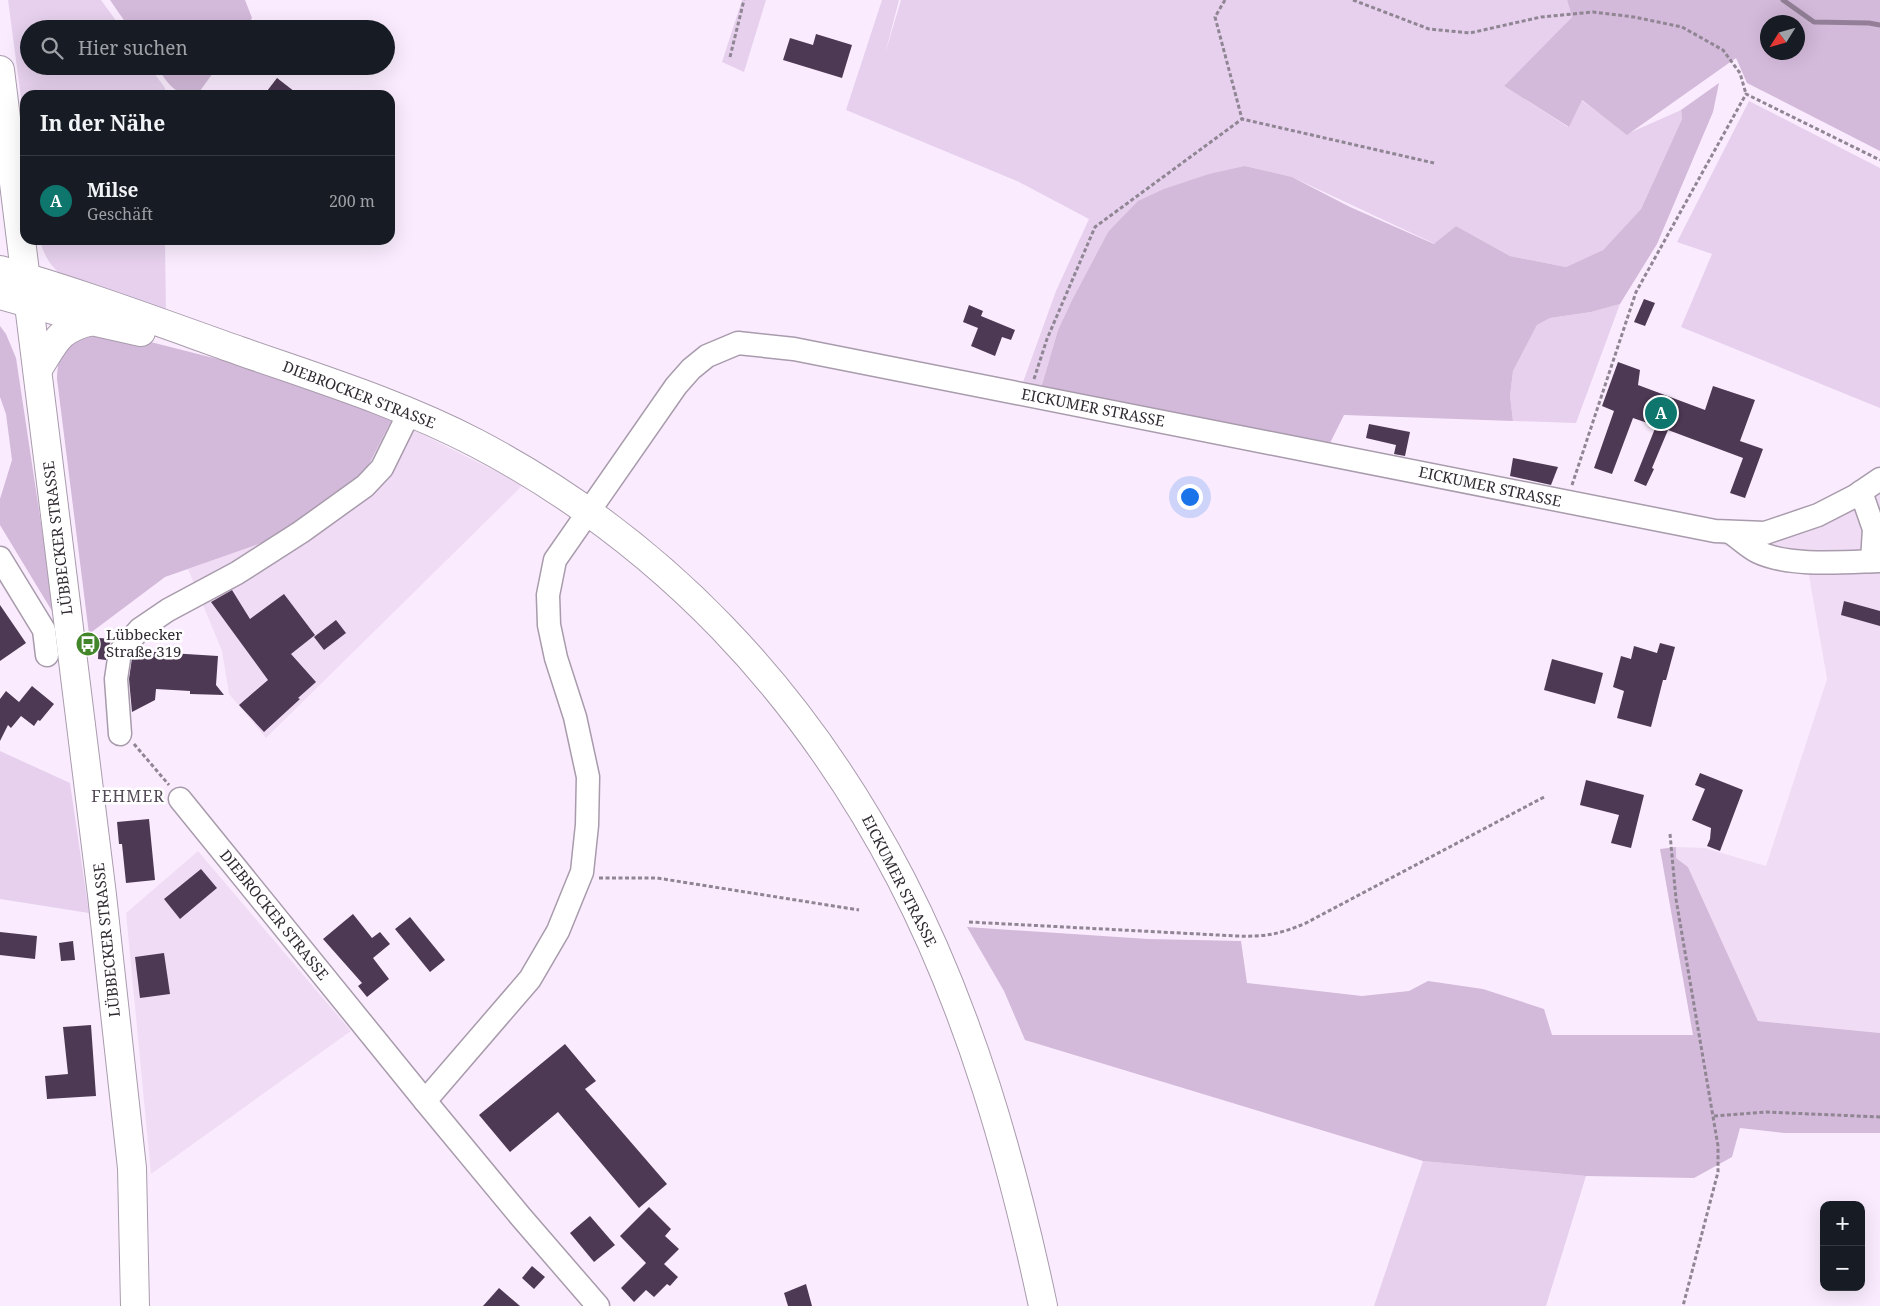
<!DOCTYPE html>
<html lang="de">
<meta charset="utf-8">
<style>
body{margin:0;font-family:"Noto Serif",serif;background:#20242c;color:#f1f3f6}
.controls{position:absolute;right:15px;bottom:15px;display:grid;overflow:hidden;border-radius:10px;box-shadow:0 5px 20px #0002}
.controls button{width:45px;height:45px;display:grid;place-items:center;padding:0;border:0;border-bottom:1px solid #363941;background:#171b24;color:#f1f3f6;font:25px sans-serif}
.compass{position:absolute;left:1760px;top:15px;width:45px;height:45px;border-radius:50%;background:#171b24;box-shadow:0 5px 20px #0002;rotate:233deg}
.you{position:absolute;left:1189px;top:496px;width:18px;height:18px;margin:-12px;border:4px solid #fff;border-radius:50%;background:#1a73e8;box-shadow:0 0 0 8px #1a73e833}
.badge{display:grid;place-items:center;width:32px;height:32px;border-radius:50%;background:#0f766e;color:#fff;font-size:16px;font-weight:700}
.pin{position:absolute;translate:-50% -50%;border:2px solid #fff;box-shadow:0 1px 5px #0006}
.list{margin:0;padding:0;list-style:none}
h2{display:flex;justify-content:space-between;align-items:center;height:65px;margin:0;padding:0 20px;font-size:21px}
h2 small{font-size:16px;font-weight:400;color:#9ea1a6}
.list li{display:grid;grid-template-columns:32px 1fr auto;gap:15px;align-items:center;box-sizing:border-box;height:90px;padding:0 20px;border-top:1px solid #363941}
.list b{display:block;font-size:19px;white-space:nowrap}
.list p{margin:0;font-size:16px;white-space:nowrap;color:#9ea1a6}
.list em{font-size:16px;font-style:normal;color:#9ea1a6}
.icon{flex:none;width:28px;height:28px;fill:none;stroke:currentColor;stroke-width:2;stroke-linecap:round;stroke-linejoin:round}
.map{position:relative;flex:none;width:1880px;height:1306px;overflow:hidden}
.search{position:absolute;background:#171b24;box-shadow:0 5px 20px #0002;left:20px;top:20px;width:375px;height:55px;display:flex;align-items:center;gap:12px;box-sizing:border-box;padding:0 18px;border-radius:28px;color:#9ea1a6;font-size:19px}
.panel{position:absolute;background:#171b24;box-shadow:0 5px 20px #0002;left:20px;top:90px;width:375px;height:155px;border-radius:15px}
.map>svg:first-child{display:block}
</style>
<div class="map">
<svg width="1880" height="1306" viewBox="0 0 1880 1306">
<rect width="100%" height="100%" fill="#faecfe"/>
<g fill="#f0ddf5">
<polygon points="392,419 523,485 266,738 229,694 222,651 188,569 276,538"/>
<polygon points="1880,491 1880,1033 1758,1021 1688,867 1676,858 1676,847 1705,848 1766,866 1827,679 1808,570 1716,543"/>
<polygon points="198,851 351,1031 151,1174 126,913"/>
</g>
<g fill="#e6d0ed">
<polygon points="8,0 101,0 122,29 29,29 29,66 149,66 165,88 165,95 25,95 25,128"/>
<polygon points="742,0 766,0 744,72 722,62"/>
<polygon points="882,0 899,0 885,54 901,0 1567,0 1572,17 1504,86 1568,127 1581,100 1627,134 1681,110 1682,119 1641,209 1603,250 1566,267 1510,256 1456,226 1435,244 1292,177 1245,166 1108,232 1072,300 1058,330 1041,388 1022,385 1056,291 1089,219 1019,182 846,110"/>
<polygon points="1749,101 1880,168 1880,408 1681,327 1712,254 1677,242"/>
<path d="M40,240H165L166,316L62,276C50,265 44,256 40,240Z"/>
<polygon points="1620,304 1576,423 1513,421 1510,396 1513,371 1537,325 1550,318 1591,312"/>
<polygon points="0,751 70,783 89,913 0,899"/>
<polygon points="1423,1161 1586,1176 1546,1306 1374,1306"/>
</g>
<g fill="#d3b9da" fill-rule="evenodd">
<polygon points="110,0 245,0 252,18 245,29 130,29"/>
<path d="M1567,0H1880V151L1747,83L1736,58L1627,135L1582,100L1569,127L1504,86L1572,17ZM1768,22H1798V52H1768Z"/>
<path d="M156,66H218L197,95C173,95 169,84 156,66Z"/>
<polygon points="1719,83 1713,112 1657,244 1620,304 1591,312 1550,318 1537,325 1513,371 1510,396 1513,421 1344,415 1329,445 1041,388 1058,330 1072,300 1108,232 1138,201 1164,189 1209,174 1245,166 1292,177 1350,207 1434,244 1456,226 1510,256 1566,267 1603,250 1641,209 1682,119 1681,110"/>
<polygon points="0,326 6,334 16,358 55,616 0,525 0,499 12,460 6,414 0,397"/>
<path d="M86,331L127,336L273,373L392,419L364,474L276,538L165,577L89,634L57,379C58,351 63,345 86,331Z"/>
<polygon points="1676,847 1676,858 1688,867 1758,1021 1880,1033 1880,1133 1784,1133 1740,1128 1732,1157 1694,1178 1586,1176 1423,1161 1025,1040 1004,991 967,927 1148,939 1241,941 1247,983 1362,996 1409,991 1428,981 1483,989 1544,1009 1552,1035 1693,1035 1660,849"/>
</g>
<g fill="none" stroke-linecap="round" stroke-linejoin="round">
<polyline stroke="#938098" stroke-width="5" points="1783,0 1814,22 1869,23 1880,25"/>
</g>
<g fill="#4e3954">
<polygon points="816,34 852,45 842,78 783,60 790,38 813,45"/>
<polygon points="277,78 299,95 264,95"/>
<polygon points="1644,299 1655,303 1645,326 1634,322"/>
<polygon points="969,305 983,311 981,316 1015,330 1011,340 1002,337 995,356 971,346 978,328 963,322"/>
<polygon points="1618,362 1640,370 1638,385 1705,410 1713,386 1755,400 1740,441 1763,449 1745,498 1730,493 1743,458 1668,430 1652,468 1654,469 1646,486 1634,481 1656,426 1633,418 1612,474 1594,468 1614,411 1602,406"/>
<polygon points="1369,424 1410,432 1405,456 1394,454 1396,445 1366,438"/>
<polygon points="1513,458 1558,467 1551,485 1510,476"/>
<polygon points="232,590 250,619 284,594 315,635 291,654 316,682 298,698 300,699 264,732 239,705 268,680 211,602"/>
<polygon points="1844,601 1880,611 1880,626 1841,615"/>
<polygon points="0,605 26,643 0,661"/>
<polygon points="336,620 346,633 324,650 314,637"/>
<polygon points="99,638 112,639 107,650 106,660 98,659"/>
<polygon points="1660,643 1675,647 1666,680 1663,680 1651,727 1617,718 1624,691 1613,687 1621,656 1631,659 1634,646 1657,653"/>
<polygon points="138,651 218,656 216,685 224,695 190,694 190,691 156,689 155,700 132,712 129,679 132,658"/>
<polygon points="1552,659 1603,673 1595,704 1544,690"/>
<polygon points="32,686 54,704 40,721 38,720 34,726 21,716 11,728 8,725 0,741 0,699 6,691 19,702"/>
<polygon points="1700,773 1743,790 1720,851 1707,846 1710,839 1711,828 1692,820 1705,789 1695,785"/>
<polygon points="1586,780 1644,795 1631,848 1611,843 1619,815 1580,805"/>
<polygon points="149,819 155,880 126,883 122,844 119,844 117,822"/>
<polygon points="201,869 217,888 180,919 164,899"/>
<polygon points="353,914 372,938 380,932 390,944 373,958 389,979 367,997 358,986 362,983 323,939"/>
<polygon points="410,917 445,960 430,972 395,929"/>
<polygon points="0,932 37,936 35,959 0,955"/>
<polygon points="73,941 75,960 61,961 59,943"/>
<polygon points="164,953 170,994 140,998 135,957"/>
<polygon points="91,1025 96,1096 47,1099 45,1076 68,1074 63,1027"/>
<polygon points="565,1044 596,1081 585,1089 667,1184 639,1208 558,1112 510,1152 479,1115"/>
<polygon points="649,1207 671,1229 665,1236 679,1249 664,1264 678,1277 670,1286 667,1284 654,1297 646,1290 634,1302 621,1288 646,1263 620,1236"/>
<polygon points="590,1216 615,1245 594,1262 570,1233"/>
<polygon points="532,1266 545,1277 534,1289 522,1278"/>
<polygon points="806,1284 812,1306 788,1306 784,1293"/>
<polygon points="499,1288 520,1306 483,1306"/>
</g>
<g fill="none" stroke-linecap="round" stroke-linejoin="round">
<defs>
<g id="minor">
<polyline points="1861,492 1874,529 1872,561"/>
<path d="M1730,532C1739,538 1748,547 1758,552C1789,567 1845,562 1880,561"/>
<polyline points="0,558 44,630 47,655"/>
<polyline points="120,734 116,679 120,652 140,629 168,610 237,573 301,532 365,486 382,468 410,411"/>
<polyline points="180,799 425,1101 521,1217 598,1306"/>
<polyline points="425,1101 530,979 558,931 582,872 587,825 588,777 575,717 556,658 549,625 548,595 555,560 676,386 691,369 707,356 738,343 794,349 1715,531 1765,533 1818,515 1855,496 1880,479"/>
</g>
<g id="major">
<polyline points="0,70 102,895 132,1168 135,1306"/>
<path d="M0,270C81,293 161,323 240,351C320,379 401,404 476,443C663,541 804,692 901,879C970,1012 1012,1160 1043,1306"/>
<polyline points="0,295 92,321 141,332"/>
<path d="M38,369C56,341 58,329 92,321"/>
</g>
</defs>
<use href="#minor" stroke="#a89bac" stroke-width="25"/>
<use href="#major" stroke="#a89bac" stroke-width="30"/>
<g stroke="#908693" stroke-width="3" stroke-dasharray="4 2.5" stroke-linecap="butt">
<polyline points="1225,0 1215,17 1242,119"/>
<polyline points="1353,0 1429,29 1470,33 1541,17 1593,12 1634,17 1682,27 1723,50 1740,73 1746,94"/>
<polyline points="730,57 744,0"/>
<polyline points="1034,379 1047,339 1095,227 1242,119 1434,163"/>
<polyline points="1572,485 1636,292 1746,94 1880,160"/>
<polyline points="134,744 169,785"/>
<polyline points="1670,834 1676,899 1718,1146 1718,1172 1683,1306"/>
<polyline points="599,878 657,878 859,910"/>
<path d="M969,922L1237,936C1266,937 1280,934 1306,923L1546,796"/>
<polyline points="1714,1116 1766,1112 1880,1117"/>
</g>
<use href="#minor" stroke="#fff" stroke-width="22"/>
<use href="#major" stroke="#fff" stroke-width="28"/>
</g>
<defs>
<symbol id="bus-disc" viewBox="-11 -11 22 22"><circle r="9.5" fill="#43862a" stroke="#fff"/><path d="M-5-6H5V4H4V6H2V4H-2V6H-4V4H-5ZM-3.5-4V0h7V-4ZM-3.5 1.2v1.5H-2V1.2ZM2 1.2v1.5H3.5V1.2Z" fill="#fff"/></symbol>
</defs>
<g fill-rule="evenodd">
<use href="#bus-disc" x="74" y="630" width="28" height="28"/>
</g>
<g text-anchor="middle" stroke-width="5" stroke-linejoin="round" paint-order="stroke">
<g font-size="15" fill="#312c33" stroke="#fff">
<text transform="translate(359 395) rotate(21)" y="5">DIEBROCKER STRASSE</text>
<text transform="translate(1093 408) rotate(11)" y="5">EICKUMER STRASSE</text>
<text transform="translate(1490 487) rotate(12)" y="5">EICKUMER STRASSE</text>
<text transform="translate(58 538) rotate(-97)" y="5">LÜBBECKER STRASSE</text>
<text transform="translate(899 881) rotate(63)" y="5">EICKUMER STRASSE</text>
<text transform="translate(274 915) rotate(51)" y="5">DIEBROCKER STRASSE</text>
<text transform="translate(107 940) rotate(-96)" y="5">LÜBBECKER STRASSE</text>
</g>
<g font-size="15" fill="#312c33" stroke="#fff" text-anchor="start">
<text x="106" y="640">Lübbecker<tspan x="106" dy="17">Straße 319</tspan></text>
</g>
<g font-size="16" letter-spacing="1" fill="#554a59" stroke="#fff">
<text x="128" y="802">FEHMER</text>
</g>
</g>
</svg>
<div class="controls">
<button>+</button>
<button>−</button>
</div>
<svg class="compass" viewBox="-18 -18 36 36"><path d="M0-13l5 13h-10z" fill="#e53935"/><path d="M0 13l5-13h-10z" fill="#9ea1a6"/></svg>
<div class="you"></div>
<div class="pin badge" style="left:1661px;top:413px">A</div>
<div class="search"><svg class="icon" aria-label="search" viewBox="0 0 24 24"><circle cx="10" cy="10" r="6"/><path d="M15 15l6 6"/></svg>Hier suchen</div>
<section class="panel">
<h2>In der Nähe<small></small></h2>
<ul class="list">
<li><span class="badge">A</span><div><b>Milse</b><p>Geschäft</p></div><em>200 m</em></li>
</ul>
</section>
</div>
